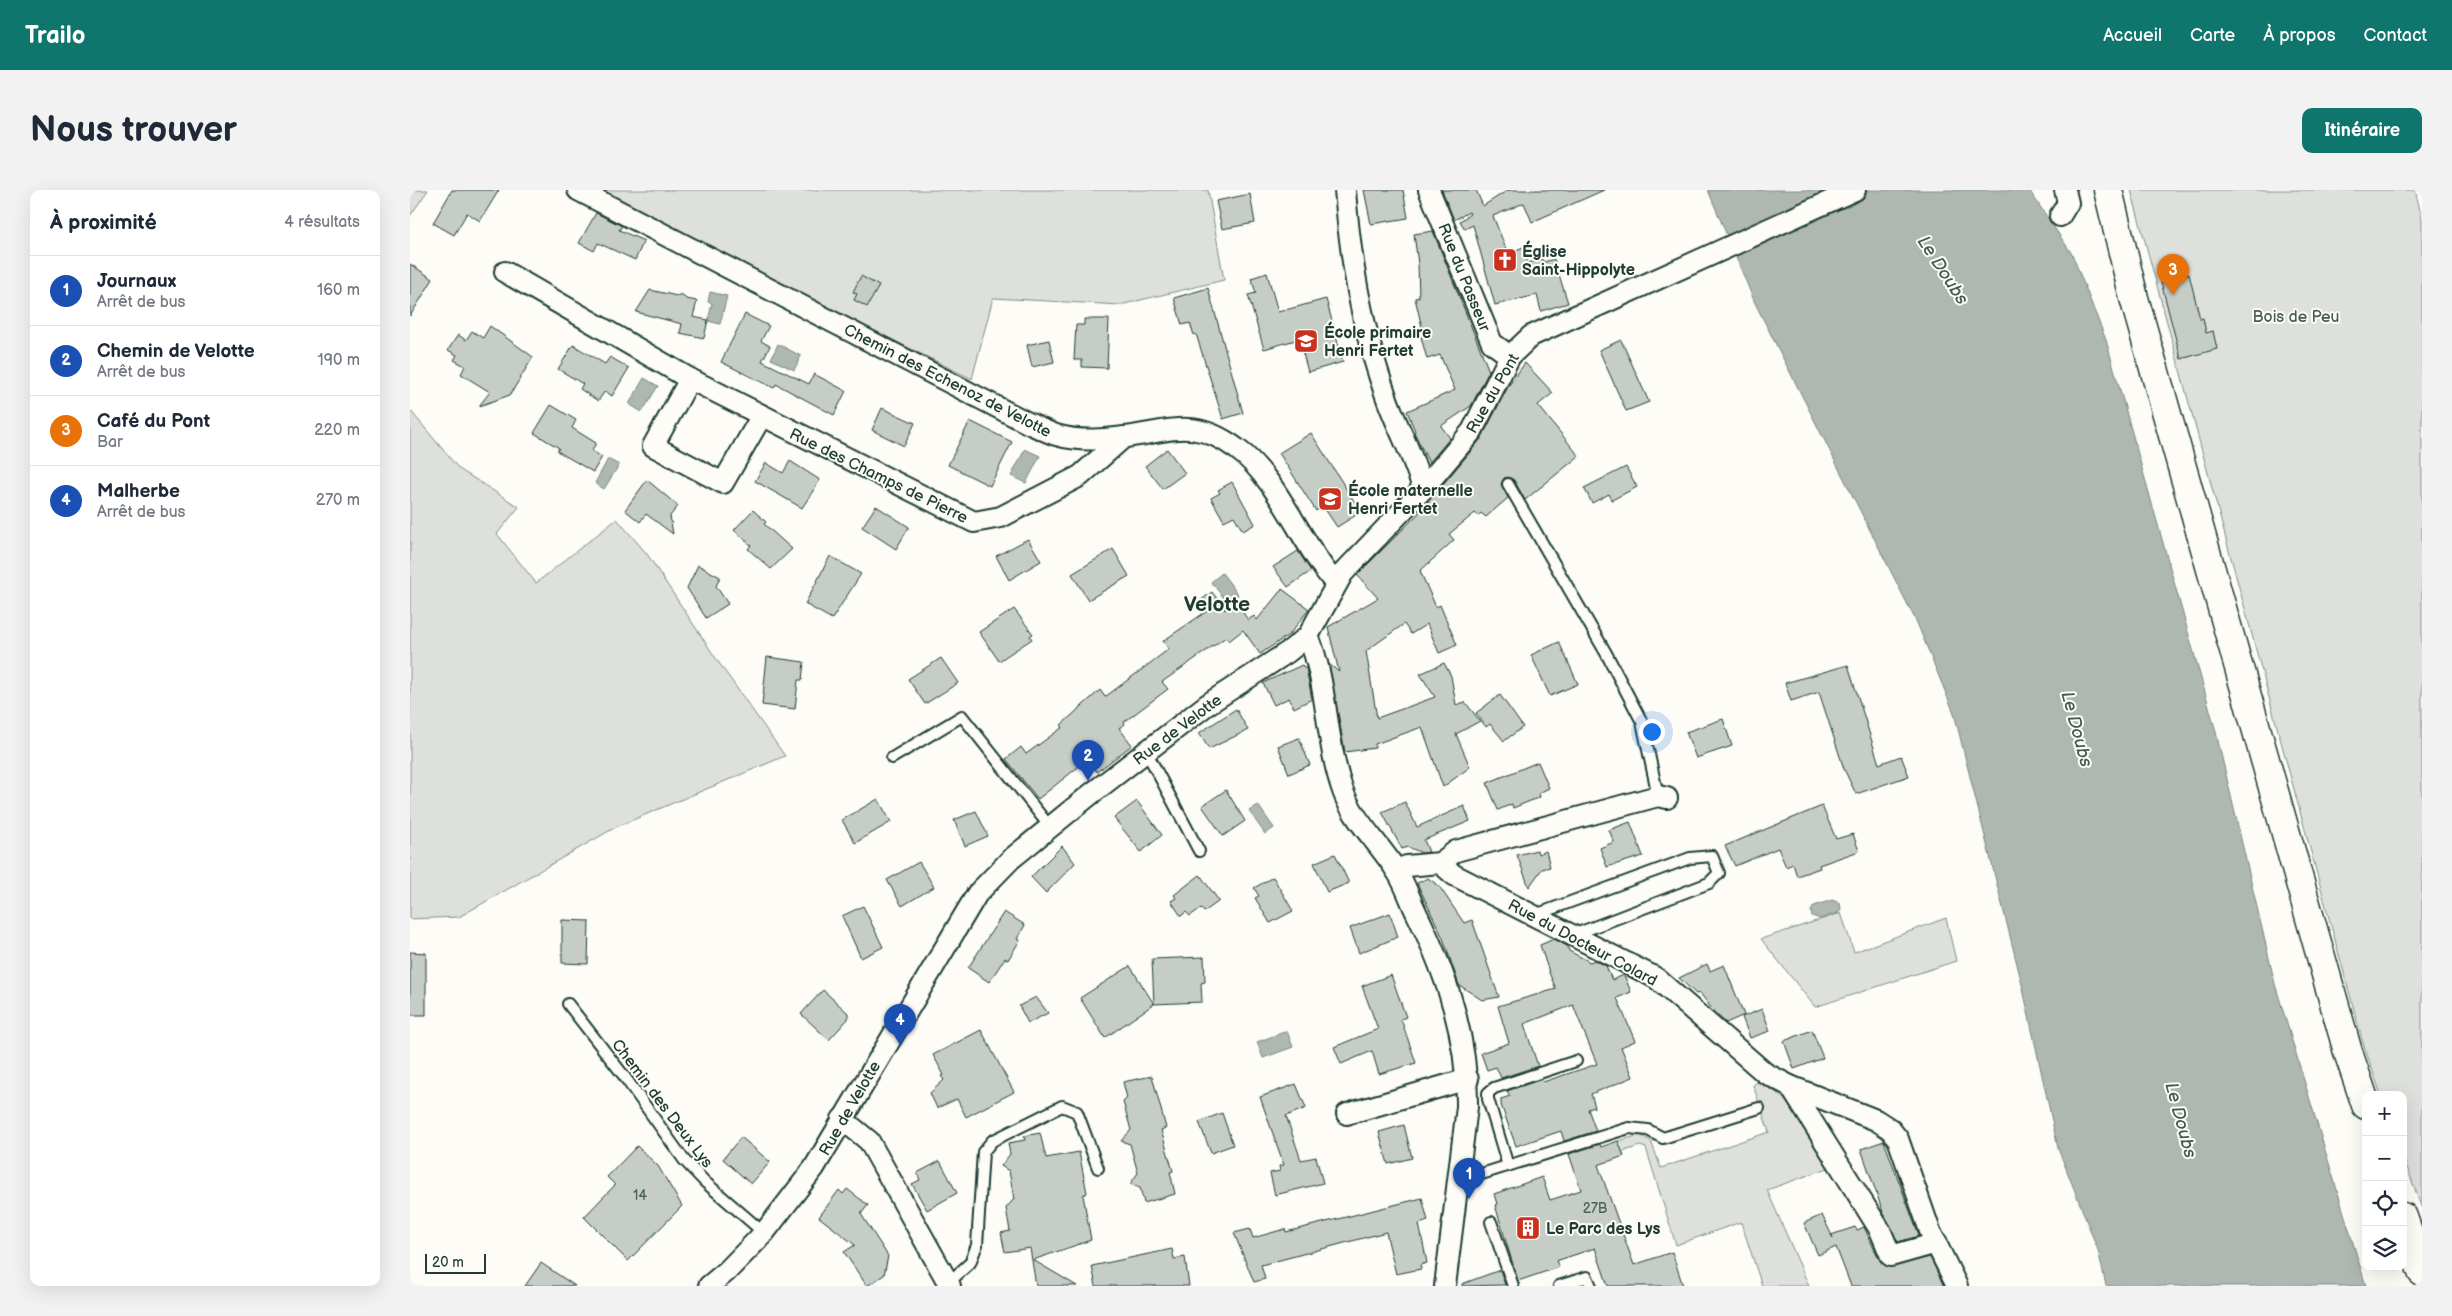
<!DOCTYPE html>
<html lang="fr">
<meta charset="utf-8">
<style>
body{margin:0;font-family:"Balsamiq Sans",sans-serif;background:#f2f2f3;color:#1f2937}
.controls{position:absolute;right:15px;bottom:15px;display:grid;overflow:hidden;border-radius:10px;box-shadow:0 5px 20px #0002}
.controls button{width:45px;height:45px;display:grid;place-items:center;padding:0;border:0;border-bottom:1px solid #e0e1e3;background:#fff;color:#1f2937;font:25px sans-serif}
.scale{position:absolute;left:15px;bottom:12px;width:61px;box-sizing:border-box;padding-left:5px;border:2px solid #1f3d34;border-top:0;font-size:14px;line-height:18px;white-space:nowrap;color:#1f3d34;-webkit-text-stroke:4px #fdfcf7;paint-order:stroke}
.you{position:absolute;left:1241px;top:541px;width:18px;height:18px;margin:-12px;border:4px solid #fff;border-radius:50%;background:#1a73e8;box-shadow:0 0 0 8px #1a73e833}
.badge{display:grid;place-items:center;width:32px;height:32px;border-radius:50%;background:#0f766e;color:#fff;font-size:16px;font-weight:700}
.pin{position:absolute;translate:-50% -41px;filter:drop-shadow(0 1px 2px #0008)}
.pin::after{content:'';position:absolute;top:26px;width:18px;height:15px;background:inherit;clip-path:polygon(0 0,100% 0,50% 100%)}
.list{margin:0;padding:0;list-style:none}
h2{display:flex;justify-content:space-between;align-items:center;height:65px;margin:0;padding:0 20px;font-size:21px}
h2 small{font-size:16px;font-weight:400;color:#747a83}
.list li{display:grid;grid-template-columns:32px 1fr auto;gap:15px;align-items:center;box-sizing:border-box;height:70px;padding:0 20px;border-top:1px solid #e0e1e3}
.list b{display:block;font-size:19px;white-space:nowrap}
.list p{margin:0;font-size:16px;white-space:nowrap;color:#747a83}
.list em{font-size:16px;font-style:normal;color:#747a83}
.icon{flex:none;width:28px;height:28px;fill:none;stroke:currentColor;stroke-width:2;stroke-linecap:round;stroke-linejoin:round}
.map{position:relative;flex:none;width:2012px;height:1096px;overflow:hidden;border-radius:10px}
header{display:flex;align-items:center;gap:30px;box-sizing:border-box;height:70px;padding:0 25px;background:#0f766e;color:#fff}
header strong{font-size:24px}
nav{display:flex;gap:28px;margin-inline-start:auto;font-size:18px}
.intro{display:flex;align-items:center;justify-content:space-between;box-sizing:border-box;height:120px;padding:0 30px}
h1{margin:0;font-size:35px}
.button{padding:12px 22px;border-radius:10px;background:#0f766e;color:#fff;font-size:18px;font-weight:700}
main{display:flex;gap:30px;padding:0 30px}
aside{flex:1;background:#fff;border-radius:10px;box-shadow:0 5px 20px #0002}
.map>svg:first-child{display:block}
</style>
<header>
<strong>Trailo</strong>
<nav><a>Accueil</a><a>Carte</a><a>À propos</a><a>Contact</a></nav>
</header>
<div class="intro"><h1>Nous trouver</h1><a class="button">Itinéraire</a></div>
<main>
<aside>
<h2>À proximité<small>4 résultats</small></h2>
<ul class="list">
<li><span class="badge" style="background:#1a4fb4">1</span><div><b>Journaux</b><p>Arrêt de bus</p></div><em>160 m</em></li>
<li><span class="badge" style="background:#1a4fb4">2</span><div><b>Chemin de Velotte</b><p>Arrêt de bus</p></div><em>190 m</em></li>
<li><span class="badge" style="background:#e8710a">3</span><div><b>Café du Pont</b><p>Bar</p></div><em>220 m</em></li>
<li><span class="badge" style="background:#1a4fb4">4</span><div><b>Malherbe</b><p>Arrêt de bus</p></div><em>270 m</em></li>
</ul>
</aside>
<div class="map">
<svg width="2012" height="1096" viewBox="0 0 2012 1096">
<rect width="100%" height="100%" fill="#fdfcf7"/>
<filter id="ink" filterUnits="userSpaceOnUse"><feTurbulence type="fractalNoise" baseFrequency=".02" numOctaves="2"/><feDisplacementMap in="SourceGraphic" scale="10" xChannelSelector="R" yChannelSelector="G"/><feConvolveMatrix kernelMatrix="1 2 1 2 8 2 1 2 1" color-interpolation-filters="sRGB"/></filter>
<g filter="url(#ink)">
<g fill="#dde0db" stroke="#7e8e88">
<polygon points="0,0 18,0 0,26"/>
<polygon points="177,0 798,0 814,90 710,115 583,108 562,189 304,62 234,23"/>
<polygon points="1721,0 2005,0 2012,28 2012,1019 1993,966 1993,905 1971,905 1953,853"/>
<polygon points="0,220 49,279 109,317 87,344 126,393 207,329 237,364 309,473 375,566 206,637 49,727 0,729"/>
<polygon points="1431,723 1444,762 1536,728 1546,771 1405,817 1351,749"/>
<polygon points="1351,890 1375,910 1418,978 1357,1000 1399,1096 1352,1096 1331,1032 1266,1055 1236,958 1230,956 1212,962 1208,951 1230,945 1241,951 1251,978 1359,942 1343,895"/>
</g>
<g fill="#aeb8b1" stroke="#75877f">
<polygon points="1298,0 1619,0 1662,64 1696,150 1805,538 1865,794 1956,1096 1696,1096 1688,1060 1648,958 1611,790 1544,523 1507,433 1345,113"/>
<polygon points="300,102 317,106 310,134 298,131 302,113 298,112"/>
<polygon points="368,154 391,166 384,180 361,169"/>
<polygon points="234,188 248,196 232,222 219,214"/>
<polygon points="615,259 630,266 616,293 601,286"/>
<polygon points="198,269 209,275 194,299 185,293"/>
<polygon points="812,383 828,404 824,411 817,412 801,392"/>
<polygon points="848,615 864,638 855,644 839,621"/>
<polygon points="1422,710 1430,713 1431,719 1428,723 1410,729 1402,726 1401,721 1404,716"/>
<polygon points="877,841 883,857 853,868 847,852"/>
</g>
<g fill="#c6cdc7" stroke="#1f3d34">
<polygon points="42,0 89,0 70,31 57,23 44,45 23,33"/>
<polygon points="954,0 993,0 998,28 961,34"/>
<polygon points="1032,0 1066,0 1073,16 1098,0 1194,0 1122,32 1114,13 1083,26 1098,64 1113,57 1118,73 1132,69 1134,72 1144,69 1158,113 1131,121 1127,105 1085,115 1063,35 1055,39 1050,31 1060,24 1059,22 1044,30"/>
<polygon points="840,4 845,33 812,39 806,11"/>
<polygon points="186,23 212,36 209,40 234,51 225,70 188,53 184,61 169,53"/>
<polygon points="1023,41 1079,181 1061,216 1031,236 1040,248 1019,273 1004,242 1005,241 997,221 1045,200 1030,165 1017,169 1011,147 1014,146 1005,108 1009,107 1008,74 1004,44"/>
<polygon points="0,74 23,89 0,126"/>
<polygon points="857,83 868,122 916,109 933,172 898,182 889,149 854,159 838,105 846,103 841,88"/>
<polygon points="1779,84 1790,129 1793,128 1796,143 1803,141 1807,159 1771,169 1751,92"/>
<polygon points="451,86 469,96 457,117 444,110 447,104 443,102"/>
<polygon points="798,98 833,223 813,229 786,144 784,145 780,133 772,135 764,108"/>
<polygon points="240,100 267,106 271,104 276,109 287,111 283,127 298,130 294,148 270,143 272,134 226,122"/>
<polygon points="335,124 359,136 351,151 360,156 352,171 399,194 404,184 436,201 424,225 366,194 364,198 311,172"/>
<polygon points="674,129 699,129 697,178 672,177 672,170 664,170 666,135 674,135"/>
<polygon points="80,136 123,167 100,205 69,216 80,202 51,184 55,176 44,170 47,165 38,160 48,145 56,150 62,141 73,148"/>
<polygon points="639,150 644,172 622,177 617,155"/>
<polygon points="1211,150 1239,212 1216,221 1189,160"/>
<polygon points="163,155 195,174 200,167 219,178 202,206 195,201 188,211 170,199 173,194 148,179"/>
<polygon points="1115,173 1143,203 1128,215 1169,266 1115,310 1104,290 1098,287 1094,288 1091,294 1098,308 1076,327 1071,323 1068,326 1065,323 1039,344 1044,350 1010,381 1026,417 1030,415 1047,455 1029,463 1017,434 1001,444 994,434 956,461 967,528 1025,507 1010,484 1034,473 1041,486 1046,515 1055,512 1070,531 1046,544 1060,577 1033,597 1012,537 965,554 965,558 935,562 919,474 929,482 918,437 968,408 947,385 1008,324 1071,249 1099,195"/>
<polygon points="141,215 166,230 162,238 186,253 182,261 192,267 183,282 147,261 149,258 124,243"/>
<polygon points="472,218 505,233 494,256 462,240"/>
<polygon points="560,231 602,252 580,296 538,275"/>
<polygon points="901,243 951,322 927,337 913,316 906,321 869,263"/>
<polygon points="757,259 775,283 753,299 735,276"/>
<polygon points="380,271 410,290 392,318 345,291 356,273 373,283"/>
<polygon points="1216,277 1227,297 1202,310 1199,304 1182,313 1174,298"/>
<polygon points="237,290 268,316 260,326 263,344 236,324 230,332 215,320"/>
<polygon points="822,292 845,334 833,341 824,326 814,331 801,308 810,303 808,300"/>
<polygon points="466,316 499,337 486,359 452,337"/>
<polygon points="343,320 356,332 354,334 382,359 361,379 338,359 341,355 324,340"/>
<polygon points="618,349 631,371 599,390 586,366"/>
<polygon points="703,359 719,386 678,410 662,384"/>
<polygon points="888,361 901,381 878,397 863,377"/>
<polygon points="420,366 451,384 422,429 395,414"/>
<polygon points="288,375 310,387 306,396 318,414 296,428 277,398"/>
<polygon points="872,399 899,419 880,444 850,464 833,440 819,451 816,447 752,492 758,499 714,532 715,534 709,538 722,555 687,582 677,570 628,609 596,569 611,557 616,564 653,537 651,535 690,500 695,507 759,459 753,451 797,421 790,411 802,402 815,419 826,412 838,430 844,426 847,430"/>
<polygon points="604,419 623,444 620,446 622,449 589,471 569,442"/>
<polygon points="1149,452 1168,494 1140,506 1121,465"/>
<polygon points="357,467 394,472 392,490 388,490 385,519 352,515"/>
<polygon points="531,468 548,493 515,514 498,489"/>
<polygon points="892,475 894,478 896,478 902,509 884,518 879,508 864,515 853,493"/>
<polygon points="1438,475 1469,574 1491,566 1499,586 1446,604 1434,579 1409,502 1381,511 1375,493"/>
<polygon points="1090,505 1113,537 1094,551 1080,534 1076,537 1066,523"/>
<polygon points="826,519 838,540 799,559 789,543"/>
<polygon points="1313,529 1322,556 1286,568 1276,542"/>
<polygon points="889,548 900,575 879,584 868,556"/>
<polygon points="1128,572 1139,598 1129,603 1130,607 1103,618 1102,614 1088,620 1077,593"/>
<polygon points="816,600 835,631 813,646 792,616"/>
<polygon points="468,609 481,632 445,653 432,630"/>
<polygon points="727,611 752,645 731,662 704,628"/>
<polygon points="995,612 1007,637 1054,616 1060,631 1014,650 1019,662 1012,663 998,657 992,659 972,622"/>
<polygon points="1412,616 1426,649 1443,644 1449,661 1409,675 1410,678 1387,686 1383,674 1376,677 1368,658 1325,676 1315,656"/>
<polygon points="566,621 578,646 555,656 544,630"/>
<polygon points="1220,632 1233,666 1197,677 1190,658 1204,652 1199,640"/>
<polygon points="652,656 665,673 636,703 621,687"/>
<polygon points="1127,660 1128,664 1136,661 1140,677 1132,679 1119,697 1107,665"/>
<polygon points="925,664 939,693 917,702 904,673"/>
<polygon points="509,672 524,697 492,716 477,690"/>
<polygon points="790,685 809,711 794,722 791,718 780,726 776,722 771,726 761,711 766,708 764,705"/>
<polygon points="863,687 883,721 860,733 845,708 849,706 844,698"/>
<polygon points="1018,688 1029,696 1054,733 1062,730 1089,807 1072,810 1049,795 1033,748 1007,693"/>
<polygon points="453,716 473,757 451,768 432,726"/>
<polygon points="594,722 615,735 607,749 610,750 598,770 595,768 579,792 558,778"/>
<polygon points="980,723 988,747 949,763 940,738"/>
<polygon points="152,730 179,731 178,774 152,773"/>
<polygon points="1144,749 1157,756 1159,761 1180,772 1185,770 1196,776 1202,790 1214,785 1221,802 1207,808 1225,851 1211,857 1223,887 1181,904 1185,917 1178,919 1186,941 1154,951 1151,941 1106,956 1091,915 1091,909 1100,906 1097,901 1132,889 1133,892 1187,874 1163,815 1114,834 1128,876 1091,888 1086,877 1077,880 1071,863 1099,853 1088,816 1146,799 1140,785 1130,755"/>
<polygon points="0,762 16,763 16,825 0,825"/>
<polygon points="794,767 795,792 791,793 792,812 744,814 742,769"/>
<polygon points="1297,774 1300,781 1314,775 1334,825 1316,833 1305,823 1290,803 1286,804 1269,788"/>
<polygon points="720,776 744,814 695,848 670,808"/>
<polygon points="981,785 996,827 991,829 1006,873 969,884 962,861 931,874 924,857 968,839 952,796"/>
<polygon points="413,800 438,823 438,829 419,850 391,824"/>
<polygon points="626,807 638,823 618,833 609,816"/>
<polygon points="1352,819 1360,841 1340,848 1332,827"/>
<polygon points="571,840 604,902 556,927 547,909 527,918 520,903 534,890 531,886 534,885 523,865"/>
<polygon points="1402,840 1413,868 1384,879 1374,851"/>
<polygon points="742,886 756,938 751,940 763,981 760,982 765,1004 734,1013 730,998 720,994 728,983 720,954 711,951 721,940 713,912 717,908 713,892"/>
<polygon points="886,894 896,918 876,926 891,970 906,967 913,993 865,1005 860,983 870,981 869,976 874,975 850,907"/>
<polygon points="812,923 823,955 801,963 789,932"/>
<polygon points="994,935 1002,968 978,974 969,942"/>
<polygon points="630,943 636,968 669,962 677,1003 673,1005 681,1050 623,1070 667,1096 626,1096 620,1058 595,1062 591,1043 600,1041 596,1018 604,1009 599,981 591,976 600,964 598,953 615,950 614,946"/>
<polygon points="331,947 360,972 341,994 313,969"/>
<polygon points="1208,951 1214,966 1188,975 1224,1075 1262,1062 1273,1096 1198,1096 1185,1058 1146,1071 1149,1077 1108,1091 1085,1015 1087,1014 1084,1004 1132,987 1140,1010 1171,1000 1159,964 1190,954 1191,957"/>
<polygon points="1474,951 1509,1046 1488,1052 1473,1022 1451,959"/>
<polygon points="227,956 248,976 272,1016 218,1071 174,1027 205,995 197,987"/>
<polygon points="530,971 547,1003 517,1020 502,994 510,990 507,983"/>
<polygon points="437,999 458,1015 451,1024 478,1066 474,1085 457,1096 434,1062 445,1055 409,1027 429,1000 433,1004"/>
<polygon points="1012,1008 1018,1031 1009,1034 1017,1073 1010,1075 1011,1079 986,1084 976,1042 851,1075 855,1089 844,1092 824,1043 840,1039 843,1048 875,1039 876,1042"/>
<polygon points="1412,1025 1423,1048 1421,1045 1445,1037 1447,1040 1454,1037 1470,1071 1478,1077 1520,1067 1534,1096 1441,1096 1426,1057 1408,1065 1394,1033"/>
<polygon points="762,1059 764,1069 775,1067 779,1096 686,1096 682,1076"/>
<polygon points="131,1073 165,1096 115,1096"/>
<polygon points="1090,1080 1095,1095 1052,1096 1052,1094"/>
</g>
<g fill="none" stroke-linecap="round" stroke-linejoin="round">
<defs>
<g id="service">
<polyline points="1098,294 1196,463 1232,532 1248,606"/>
<polyline points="736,561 789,661"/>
<polyline points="482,568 552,526 640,637"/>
<polyline points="1125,725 1280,668 1302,666 1309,683 1299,693 1163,745"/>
<polyline points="158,814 214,886 274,970 295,992 354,1043"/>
<polyline points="1098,976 1078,909 1078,903 1084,898 1166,871"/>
<polyline points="1049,991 1219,938 1238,940 1253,948 1349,918"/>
<polyline points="1081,1032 1103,1096"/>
<polyline points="538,1093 560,1073 567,1055 573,962 582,951 652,916 667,922 688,978"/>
<polyline points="1149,1096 1177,1087 1181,1096"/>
</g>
<g id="minor">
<path d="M168,0L618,233C627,237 637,242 646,245C666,251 694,250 715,247C762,241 784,227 827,259C868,288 892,356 926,394"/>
<path d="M935,0C940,69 952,138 975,203C986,236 1004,266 1013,299"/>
<polyline points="1019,0 1082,153 1100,166"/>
<polyline points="1650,26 1658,13 1655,0"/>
<polyline points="95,82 280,189 564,332 591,327 670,286 714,247"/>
<polyline points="280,189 243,256 313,293 351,227"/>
<path d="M898,446C918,493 915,551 933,601C943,630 970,654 986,680C995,693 1000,710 1007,724C1037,786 1058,848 1057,917L1035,1096"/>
<polyline points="1030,673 1046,661 1248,606 1257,608"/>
<polyline points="986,680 997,676 1030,673 1044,685 1246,788 1355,883 1380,896 1466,930 1480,939 1488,949 1520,1041 1547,1096"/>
<polyline points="1380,896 1470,1040 1481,1066 1527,1053"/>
<polyline points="937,924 1058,889"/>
<polyline points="432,929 459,951 540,1096"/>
<polyline points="299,1096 317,1081 354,1043 404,978 567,704 601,669 681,604 798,514 878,462 898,446 933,383 1013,299 1062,241 1100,166 1121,146 1445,0"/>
</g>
<g id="secondary">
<polyline points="1698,0 1724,108 1938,862 1956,915"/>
<polyline points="1993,1027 2012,1082"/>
</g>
</defs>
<use href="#service" stroke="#1f3d34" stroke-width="14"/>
<use href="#minor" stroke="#1f3d34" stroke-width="24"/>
<use href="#secondary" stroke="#1f3d34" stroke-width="31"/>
<use href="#service" stroke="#fdfcf7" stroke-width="10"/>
<use href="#minor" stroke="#fdfcf7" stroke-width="20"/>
<use href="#secondary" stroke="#fdfcf7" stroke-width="28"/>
</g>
</g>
<defs>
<symbol id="church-square" viewBox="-11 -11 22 22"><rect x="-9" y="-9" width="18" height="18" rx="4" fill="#c8321e" stroke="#fdfcf7"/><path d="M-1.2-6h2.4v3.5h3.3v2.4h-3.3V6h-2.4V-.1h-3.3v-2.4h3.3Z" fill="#fff"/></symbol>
<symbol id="school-square" viewBox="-11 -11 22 22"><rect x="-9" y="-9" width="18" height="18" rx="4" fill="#c8321e" stroke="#fdfcf7"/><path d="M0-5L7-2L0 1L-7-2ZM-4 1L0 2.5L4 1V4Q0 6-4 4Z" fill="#fff"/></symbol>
<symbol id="building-square" viewBox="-11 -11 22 22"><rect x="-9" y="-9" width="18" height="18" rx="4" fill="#c8321e" stroke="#fdfcf7"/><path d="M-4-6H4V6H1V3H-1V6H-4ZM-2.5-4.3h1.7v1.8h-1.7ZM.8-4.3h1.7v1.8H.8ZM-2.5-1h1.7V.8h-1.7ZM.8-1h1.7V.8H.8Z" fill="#fff"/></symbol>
</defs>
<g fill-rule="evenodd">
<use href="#church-square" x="1081" y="56" width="28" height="28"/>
<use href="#school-square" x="882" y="137" width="28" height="28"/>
<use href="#school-square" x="906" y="295" width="28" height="28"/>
<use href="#building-square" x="1104" y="1024" width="28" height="28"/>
</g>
<g text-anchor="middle" stroke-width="4" stroke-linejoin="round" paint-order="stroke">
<g font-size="14" fill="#496159">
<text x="230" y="1010">14</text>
<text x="1185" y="1023">27B</text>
</g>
<g font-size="16" font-weight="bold" fill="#1f3d34" stroke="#fdfcf7" text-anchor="start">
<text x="1112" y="67">Église<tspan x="1112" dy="18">Saint-Hippolyte</tspan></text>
<text x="914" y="148">École primaire<tspan x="914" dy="18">Henri Fertet</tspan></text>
<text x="938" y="306">École maternelle<tspan x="938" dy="18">Henri Fertet</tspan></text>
<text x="1136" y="1044">Le Parc des Lys</text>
</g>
<g font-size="16" fill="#1f3d34" stroke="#fdfcf7">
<text transform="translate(1055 87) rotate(68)" y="6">Rue du Passeur</text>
<text transform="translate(538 190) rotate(27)" y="6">Chemin des Echenoz de Velotte</text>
<text transform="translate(1082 203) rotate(-60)" y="6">Rue du Pont</text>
<text transform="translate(469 285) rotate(26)" y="6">Rue des Champs de Pierre</text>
<text transform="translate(767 539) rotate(-37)" y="6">Rue de Velotte</text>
<text transform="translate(1173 752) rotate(28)" y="6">Rue du Docteur Colard</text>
<text transform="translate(253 913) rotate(53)" y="6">Chemin des Deux Lys</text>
<text transform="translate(439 918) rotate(-60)" y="6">Rue de Velotte</text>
</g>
<g font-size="16" fill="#455e55" stroke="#fdfcf7">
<text x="1886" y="132">Bois de Peu</text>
</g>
<g font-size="18" font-style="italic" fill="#435c53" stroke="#fdfcf7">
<text transform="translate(1533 80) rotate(57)" y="6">Le Doubs</text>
<text transform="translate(1667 539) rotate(75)" y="6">Le Doubs</text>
<text transform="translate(1771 930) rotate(75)" y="6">Le Doubs</text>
</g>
<g font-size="21" font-weight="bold" fill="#1f3d34" stroke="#fdfcf7">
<text x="807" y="421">Velotte</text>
</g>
</g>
</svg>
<div class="controls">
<button>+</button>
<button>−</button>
<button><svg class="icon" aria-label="locate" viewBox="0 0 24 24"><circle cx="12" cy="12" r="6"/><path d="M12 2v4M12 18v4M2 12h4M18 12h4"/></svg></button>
<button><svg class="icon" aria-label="layers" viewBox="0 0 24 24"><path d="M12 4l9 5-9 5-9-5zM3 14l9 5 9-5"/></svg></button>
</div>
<div class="scale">20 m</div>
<div class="you"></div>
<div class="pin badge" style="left:1059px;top:1009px;background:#1a4fb4">1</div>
<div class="pin badge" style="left:678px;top:591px;background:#1a4fb4">2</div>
<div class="pin badge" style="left:1763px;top:105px;background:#e8710a">3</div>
<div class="pin badge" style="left:490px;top:855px;background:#1a4fb4">4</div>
</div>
</main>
